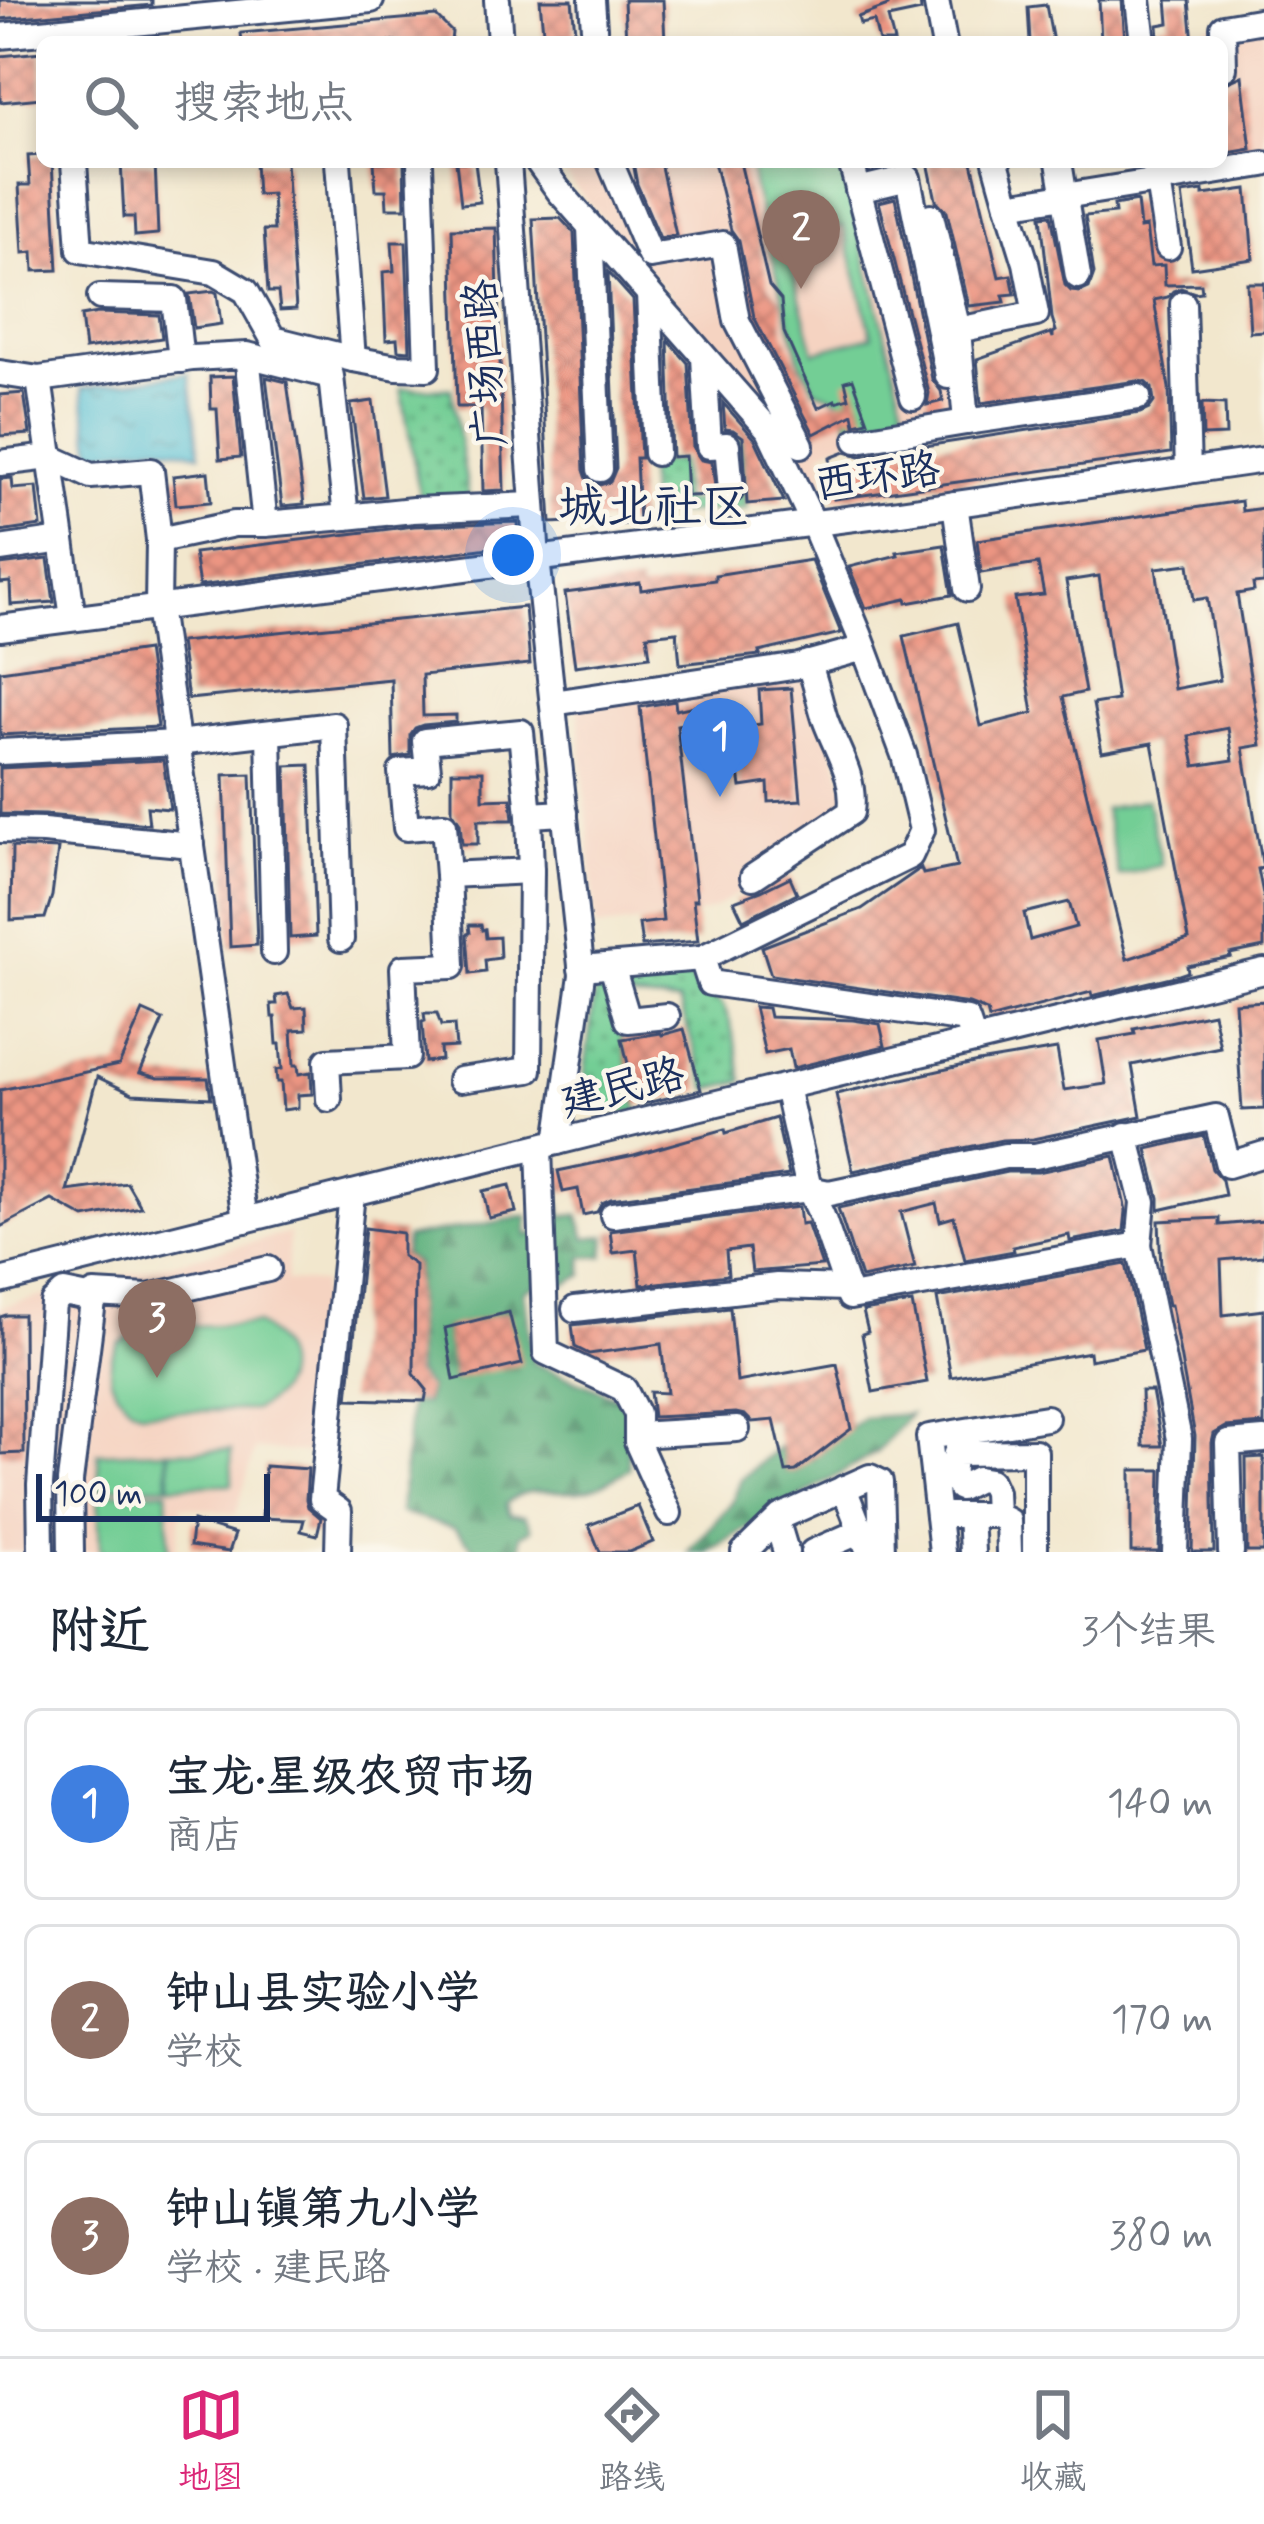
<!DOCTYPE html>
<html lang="zh">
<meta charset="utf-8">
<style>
body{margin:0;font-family:Mynerve,"LXGW WenKai TC",sans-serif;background:#f2f2f3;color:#1f2937}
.scale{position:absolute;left:36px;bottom:30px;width:234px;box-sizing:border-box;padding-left:12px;border:6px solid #1b2f5e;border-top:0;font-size:33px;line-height:42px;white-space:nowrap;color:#1b2f5e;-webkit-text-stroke:9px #fbf7ec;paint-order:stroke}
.you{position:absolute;left:513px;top:555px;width:42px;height:42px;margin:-30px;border:9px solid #fff;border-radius:50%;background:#1a73e8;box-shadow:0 0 0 18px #1a73e833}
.badge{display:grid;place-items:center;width:78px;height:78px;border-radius:50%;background:#db2777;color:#fff;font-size:39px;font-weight:700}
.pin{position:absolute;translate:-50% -99px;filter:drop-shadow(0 3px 6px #0008)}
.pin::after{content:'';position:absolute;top:63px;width:42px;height:36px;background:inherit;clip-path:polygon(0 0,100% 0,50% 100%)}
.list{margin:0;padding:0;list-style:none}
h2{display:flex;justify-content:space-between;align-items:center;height:156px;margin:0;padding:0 48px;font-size:51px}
h2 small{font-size:39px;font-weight:400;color:#747a83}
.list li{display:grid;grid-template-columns:78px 1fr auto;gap:36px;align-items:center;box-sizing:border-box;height:192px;margin:0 24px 24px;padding:0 24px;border:3px solid #e0e1e3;border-radius:18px}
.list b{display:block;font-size:45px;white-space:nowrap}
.list p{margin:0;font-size:39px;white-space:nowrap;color:#747a83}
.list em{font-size:39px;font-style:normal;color:#747a83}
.icon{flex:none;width:66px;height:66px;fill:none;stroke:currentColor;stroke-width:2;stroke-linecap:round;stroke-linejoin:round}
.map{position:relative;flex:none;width:1264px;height:1552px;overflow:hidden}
.search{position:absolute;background:#fff;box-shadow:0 6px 18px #0003;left:36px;right:36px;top:36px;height:132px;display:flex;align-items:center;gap:30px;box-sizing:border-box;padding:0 42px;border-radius:18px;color:#747a83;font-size:45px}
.sheet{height:804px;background:#fff}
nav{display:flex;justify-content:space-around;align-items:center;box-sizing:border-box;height:168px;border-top:3px solid #e0e1e3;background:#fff;font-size:33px;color:#747a83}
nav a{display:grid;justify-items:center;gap:6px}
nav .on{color:#db2777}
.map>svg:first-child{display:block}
</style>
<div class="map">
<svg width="1264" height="1552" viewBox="0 0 1264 1552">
<defs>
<pattern id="grass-dots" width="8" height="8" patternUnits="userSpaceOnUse" patternTransform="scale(3)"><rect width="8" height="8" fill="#73ce95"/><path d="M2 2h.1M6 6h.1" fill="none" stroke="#5ea87d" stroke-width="1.8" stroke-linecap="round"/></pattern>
<pattern id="forest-firs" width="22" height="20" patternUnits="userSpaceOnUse" patternTransform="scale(3)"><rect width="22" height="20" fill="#5eb17e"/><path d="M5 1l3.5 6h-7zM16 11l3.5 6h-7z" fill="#4d906a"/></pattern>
<pattern id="water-ripples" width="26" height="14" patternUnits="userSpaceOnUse" patternTransform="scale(3)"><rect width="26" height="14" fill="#56bfd3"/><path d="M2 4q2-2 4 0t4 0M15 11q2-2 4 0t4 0" fill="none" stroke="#469cae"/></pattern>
<pattern id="building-cross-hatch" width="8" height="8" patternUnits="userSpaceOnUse" patternTransform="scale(3)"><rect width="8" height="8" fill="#ec9582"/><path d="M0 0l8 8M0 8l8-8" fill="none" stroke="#be7a6e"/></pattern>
</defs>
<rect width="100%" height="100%" fill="#fbf7ec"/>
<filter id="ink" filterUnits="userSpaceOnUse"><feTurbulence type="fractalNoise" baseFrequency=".00833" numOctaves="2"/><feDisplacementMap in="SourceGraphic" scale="24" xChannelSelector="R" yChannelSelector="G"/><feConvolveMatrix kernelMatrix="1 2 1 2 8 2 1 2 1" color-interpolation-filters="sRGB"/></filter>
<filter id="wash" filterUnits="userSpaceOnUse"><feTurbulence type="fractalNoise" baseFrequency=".004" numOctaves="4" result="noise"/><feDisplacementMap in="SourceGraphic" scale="48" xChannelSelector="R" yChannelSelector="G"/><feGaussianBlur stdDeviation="2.7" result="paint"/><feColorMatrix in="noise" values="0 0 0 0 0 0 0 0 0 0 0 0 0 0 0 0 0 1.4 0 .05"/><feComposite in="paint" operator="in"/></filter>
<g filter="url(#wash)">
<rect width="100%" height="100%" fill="#f2e7cd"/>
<g fill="#f5d3c1">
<polygon points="1264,15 1264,165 1124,182 1122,162 1222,162 1222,42 1205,42 1206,26"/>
<polygon points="559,162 914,162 958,397 875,427 823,451 824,492 804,493 776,418 571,182"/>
<polygon points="808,664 854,818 715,908 699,914 596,928 578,701"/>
<polygon points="289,1233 287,1281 322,1283 309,1453 255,1449 236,1514 182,1505 176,1552 0,1552 0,1307"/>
</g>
<g fill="url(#grass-dots)" stroke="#477e7a" stroke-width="3">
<polygon points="401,388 451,389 470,505 422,508"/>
<polygon points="741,440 746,509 650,515 647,463 680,461 683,502 724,499 721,441"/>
<path d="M689,974L696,986C733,991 735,1050 743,1081L708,1089L679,1002L629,998L624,983L631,978Z"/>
<polygon points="602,977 618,1022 639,1114 588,1107 582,1095 596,983"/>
</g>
<g fill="url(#forest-firs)" stroke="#3c706e" stroke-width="3" fill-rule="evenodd">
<path d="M556,1184L562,1216L578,1215L586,1238L606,1236L604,1256L582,1257L583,1275L562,1286L541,1282L524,1291L533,1363L625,1400L629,1469C618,1475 606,1484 593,1488C563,1499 531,1479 506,1504L510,1515L525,1516L532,1529L520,1535L521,1552H478L454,1528L400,1513L410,1404L425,1403L429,1389L416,1373V1264L404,1255L406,1238L528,1216L527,1236L549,1229L547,1185ZM509,1312L454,1380L445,1329Z"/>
<polygon points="910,1414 877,1452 707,1552 688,1552 732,1503 741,1479 780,1446 786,1472 796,1471 863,1418"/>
</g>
<g fill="#73ce95" stroke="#477e7a" stroke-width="3" fill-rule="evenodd">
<path d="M749,162H841L905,411L851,430L839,399L815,389L801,364L755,193ZM843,226L872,336L814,352L785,242Z"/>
<polygon points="1147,799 1162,865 1119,876 1104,809"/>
<path d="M257,1324C294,1348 297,1392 253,1410L141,1412L129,1405L117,1392L111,1379L110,1369L112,1357L119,1343L145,1327Z"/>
<polygon points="231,1450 232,1484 170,1486 169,1451"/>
<polygon points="167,1451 168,1486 99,1488 98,1453"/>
<polygon points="167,1491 169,1552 100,1552 98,1493"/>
</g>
<polygon fill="url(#water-ripples)" stroke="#387798" stroke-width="3" points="189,373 200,454 156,445 92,453 82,388"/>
<g id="blocks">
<g fill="url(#building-cross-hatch)" fill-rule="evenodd">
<polygon points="0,0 152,0 152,5 0,19"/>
<polygon points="540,0 572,0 576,42 544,42"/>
<polygon points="624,0 663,0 665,42 626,42"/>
<polygon points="887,0 920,0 921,11 888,18 894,42 879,42 874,21 860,24 858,17 888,6"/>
<polygon points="1099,0 1122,0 1125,42 1101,42"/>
<polygon points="1167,0 1189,0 1193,42 1159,42 1158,25 1169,23"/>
<polygon points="1046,5 1053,42 1030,42 1028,7"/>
<polygon points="436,16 452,32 451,42 242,42 241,33"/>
<polygon points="42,52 42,98 0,102 0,56"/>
<polygon points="1242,76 1251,149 1222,154 1222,85"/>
<polygon points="42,155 42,162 52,162 58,270 34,271 33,252 23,253 19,185 30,185 28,156"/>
<polygon points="121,162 155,162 158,234 135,236 134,217 124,217"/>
<polygon points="255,162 286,162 296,309 280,310 278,292 268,292 264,230 274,230 272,194 257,195"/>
<polygon points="374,162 404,162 405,208 387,208 386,190 376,190"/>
<polygon points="456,162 475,162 480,202 461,204"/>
<polygon points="633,162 660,162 676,235 660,238 637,184"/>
<polygon points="714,162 740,162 769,286 781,300 784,332 818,408 835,400 836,402 849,398 845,381 853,379 868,421 855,424 853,414 814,434 754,317 739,241 731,230"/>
<polygon points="928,162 972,162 999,277 1011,275 1015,294 1003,295 1005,302 969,306 947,212 936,200"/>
<polygon points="1247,189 1253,259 1192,268 1182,194 1203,191 1203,195"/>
<polygon points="895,198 932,379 941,391 943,401 927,405 929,393 879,202"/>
<polygon points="1137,201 1140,228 1146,227 1151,266 1164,265 1165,285 1201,284 1202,292 1195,293 1181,288 1173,291 1168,297 1154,300 1169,388 1171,453 834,499 830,458 845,452 860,456 1140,413 1149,409 1154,402 1152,388 1145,382 1137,381 981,403 977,359 1051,333 1053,338 1053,333 1056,331 1052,318 1041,216 1051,215 1065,285 1071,291 1080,292 1089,288 1094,274 1085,216 1115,213 1114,205"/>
<polygon points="560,218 574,233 584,470 587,479 600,485 610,482 616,468 608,272 633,300 641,458 636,458 639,523 608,525 608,520 551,523 533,219"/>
<polygon points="496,228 504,490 483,491 481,407 457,407 452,229"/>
<polygon points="392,242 406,242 410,351 398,350 397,339 386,340 383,272 394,271"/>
<polygon points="1247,283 1264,283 1264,331 1250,332"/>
<polygon points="213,291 217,293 221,324 194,328 189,294"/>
<polygon points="98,313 159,315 162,338 85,349 81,316"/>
<polygon points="668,340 688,363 693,448 701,460 712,462 716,495 687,496 685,456 672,457"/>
<polygon points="233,376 241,457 220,459 217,409 211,409 210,377"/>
<polygon points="266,377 287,382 304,504 282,506"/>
<polygon points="24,393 30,434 0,436 0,395"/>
<polygon points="373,401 385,496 364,498 351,404"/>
<polygon points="723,403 755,439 784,501 747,504 743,437 733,430 725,429"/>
<polygon points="1202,403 1225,404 1226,435 1203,436"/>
<polygon points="208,472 211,502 176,505 173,476"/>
<polygon points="12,478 13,489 37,487 41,526 0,532 0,479"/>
<path d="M1241,501L1242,511L1264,508V583L1253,584L1254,591L1237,594L1261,745L1243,748L1263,868L1258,869L1264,899V947L1230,954L1231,957L1187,966L1188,972L1179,975L1092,996L1091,992L989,1019L987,1011L969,1004L771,975L762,947L862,909L921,868L923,874L957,867L904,636L958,623L981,726L1033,713L1015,598L1044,595L1038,564L981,573L977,540ZM1189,564L1194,600L1207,598L1220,680L1174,689L1156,568ZM1099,576L1117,700L1093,704L1102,752L1152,743L1189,939L1127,959L1063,697L1085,692L1066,581ZM1228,728L1233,760L1195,766L1189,736ZM1069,902L1076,927L1030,940L1024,913Z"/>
<polygon points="518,522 519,544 199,586 194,553 414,526"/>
<polygon points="944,545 952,595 907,603 906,599 866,608 849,567 898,555 897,552"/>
<polygon points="48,559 54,602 11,605 10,582 0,583 0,565"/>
<polygon points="811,560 841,633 759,652 760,655 680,664 677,632 647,635 650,656 575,666 565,593 640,583 641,590 715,580 715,575"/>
<polygon points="525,607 530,664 422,675 423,716 456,715 456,722 423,725 415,728 410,735 410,755 393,758 391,679 188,699 180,642"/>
<polygon points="147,650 158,727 0,735 0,671"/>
<polygon points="791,688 801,800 769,802 768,783 741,787 733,728 761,724 759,690"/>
<polygon points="675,701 676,710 717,701 721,717 677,725 697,900 693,900 698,941 642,946 639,924 663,921 640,707"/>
<polygon points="163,760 170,809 147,807 149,824 45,815 0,814 0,768"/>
<polygon points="310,765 316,936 290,938 286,766"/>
<polygon points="452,771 483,771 483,799 511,798 513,820 478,820 478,844 462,844 460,823 452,811"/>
<polygon points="251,774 257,945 230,947 224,775"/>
<polygon points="12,847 58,849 52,896 45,918 11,920"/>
<polygon points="790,877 797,893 743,920 734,901 761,891"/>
<polygon points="469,925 481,925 482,930 485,929 486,938 499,937 500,958 485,960 486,972 470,974 467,934 470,933"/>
<polygon points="288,994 293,1008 306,1007 307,1029 292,1030 294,1065 298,1065 299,1074 311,1072 312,1094 298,1095 298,1108 283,1110 281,1082 277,1082 276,1070 282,1069 280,1044 277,1044 275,1017 272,1017 271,1004 277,1004 276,996"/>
<polygon points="1264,1001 1264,1109 1242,1110 1235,1003"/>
<polygon points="754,1007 768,1008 770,1017 853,1020 880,1024 885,1046 793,1068 789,1049 765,1054"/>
<polygon points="143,1011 163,1020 140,1073 158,1078 208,1078 211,1098 133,1094 97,1077 67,1191 127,1183 141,1207 85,1218 52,1200 0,1227 0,1090 119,1065"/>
<polygon points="424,1013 437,1013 441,1026 454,1025 456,1047 440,1048 441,1060 425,1062 422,1022 425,1021"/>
<polygon points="1213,1013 1220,1047 1132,1065 1141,1116 1033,1139 1002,1140 853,1171 836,1094 978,1062 1057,1049 1064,1090 1106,1084 1099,1040 1135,1034 1134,1029"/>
<polygon points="684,1029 701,1090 638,1105 622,1039 661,1033 662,1035"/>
<polygon points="776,1118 789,1175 611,1199 602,1203 597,1212 583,1215 578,1189 563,1192 558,1171 634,1155 725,1129 726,1133"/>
<polygon points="1204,1136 1212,1169 1222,1180 1225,1195 1159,1210 1159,1198 1147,1149"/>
<polygon points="1114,1156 1126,1211 1124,1231 1070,1241 1069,1235 1013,1247 1014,1251 965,1260 954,1217 940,1221 936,1203 901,1212 915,1267 861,1278 838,1208 1007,1172 1038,1172"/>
<polygon points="510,1185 516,1212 489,1218 483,1191"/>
<polygon points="799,1207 801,1224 807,1223 822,1266 752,1272 749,1248 726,1251 728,1275 641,1285 637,1250 613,1253 610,1231"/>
<polygon points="1219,1218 1219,1225 1264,1221 1264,1256 1221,1260 1223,1315 1264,1310 1264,1424 1226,1427 1214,1434 1212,1443 1214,1552 1192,1552 1195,1436 1171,1305 1168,1305 1161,1269 1159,1221"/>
<polygon points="365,1228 402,1233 402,1256 415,1265 414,1374 427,1390 425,1401 348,1399"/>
<polygon points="1126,1264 1144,1350 1090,1360 1089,1352 951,1377 937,1298"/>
<polygon points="912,1303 927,1382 873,1392 862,1334 868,1332 863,1311"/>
<polygon points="730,1308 737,1382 837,1364 851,1429 796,1471 786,1472 774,1420 752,1422 745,1415 736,1413 653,1417 650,1392 667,1393 661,1344 589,1354 575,1347 572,1325"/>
<polygon points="509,1312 522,1364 454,1380 445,1328"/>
<polygon points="6,1315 23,1315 24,1453 0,1454 0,1317"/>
<polygon points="1141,1391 1152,1391 1162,1446 1143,1446"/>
<polygon points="1264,1457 1264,1552 1247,1552 1246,1458"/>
<polygon points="265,1466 308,1469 306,1499 308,1507 321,1518 317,1535 301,1531 304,1520 262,1518"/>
<polygon points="1131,1470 1161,1470 1159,1552 1131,1552"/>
<polygon points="638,1506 653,1542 629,1552 600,1552 589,1525"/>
<polygon points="193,1521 235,1534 229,1552 190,1546"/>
</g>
</g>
</g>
<g filter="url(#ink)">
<use href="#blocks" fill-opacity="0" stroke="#3b4b6f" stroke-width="3"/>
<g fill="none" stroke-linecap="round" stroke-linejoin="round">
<defs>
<g id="minor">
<polyline points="497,0 500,42"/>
<polyline points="592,0 595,42"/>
<polyline points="936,0 944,42"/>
<polyline points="1138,0 1143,42"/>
<polyline points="0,36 371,0"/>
<polyline points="1222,69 1224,68 1223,27 1264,20"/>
<polyline points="74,162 80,250 214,272 246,291 273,339 353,359 338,162"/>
<polyline points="508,162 537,558 582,975 558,1142"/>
<polyline points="538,162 559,191 769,430 813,523 859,634 904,755 922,830 910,856 702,958 581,968"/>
<polyline points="610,162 650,256 723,244 737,321 801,445"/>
<polyline points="851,162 913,397"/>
<polyline points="996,162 1008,205 1264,164"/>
<polyline points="1059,162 1078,276"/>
<polyline points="1158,181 1168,247"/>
<polyline points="858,190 908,178 948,376"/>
<polyline points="1008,205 1026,263 1036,314 958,330 966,422 1138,397"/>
<polyline points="931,216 958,330"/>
<polyline points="590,227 600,469"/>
<polyline points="649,294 656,453"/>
<polyline points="100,297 174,299 181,360"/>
<polyline points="1183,304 1188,471"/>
<polyline points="704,357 709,446 727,445 731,490"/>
<polyline points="353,359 397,367 427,368 420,162"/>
<polyline points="0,373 39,379 73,618"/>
<polyline points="39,379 192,358 247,355 331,376 346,517 265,524 247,355"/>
<polyline points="857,440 966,422"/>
<polyline points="0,463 50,457 91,476 151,471 159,540 158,607 245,1220"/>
<polyline points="955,504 967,589"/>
<polyline points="346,517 413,510 533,505"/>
<polyline points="159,540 234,524 265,524"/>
<polyline points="0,549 62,540"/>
<polyline points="0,628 893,513 1264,460"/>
<polyline points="553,703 799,666 864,648"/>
<polyline points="269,733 274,952"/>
<polyline points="0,752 177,743 334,725 341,939"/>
<polyline points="0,830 43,831 192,845"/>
<polyline points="448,875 444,825 406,828 401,772 428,770 425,741 521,732 529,815"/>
<path d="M753,877L851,812C856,777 837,752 825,719C819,701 816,681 808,663"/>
<polyline points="702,958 710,983 967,1020 974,1041"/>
<polyline points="612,966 628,1020 667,1016"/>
<polyline points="460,1080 529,1070 531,871"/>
<polyline points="786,1087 809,1189 822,1216 850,1297 1139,1245 1179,1439 1175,1552"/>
<polyline points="329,1099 327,1061 407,1057 403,968 452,966 448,875 531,871 529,815 565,813"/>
<polyline points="1126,1135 1143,1202 1139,1245"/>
<polyline points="539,1147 546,1352 624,1389 637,1414 637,1442 669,1513"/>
<polyline points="613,1215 809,1189 829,1193 1005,1156 1035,1156 1216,1117 1228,1165 1264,1154"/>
<polyline points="0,1281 589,1134 1264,971"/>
<polyline points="575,1309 777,1286 847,1288"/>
<polyline points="637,1435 737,1429"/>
<polyline points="844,1488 869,1552"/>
<path d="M938,1515H996L995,1492L990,1481L978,1479L960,1488C950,1476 952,1467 956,1453L1035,1452V1552"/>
<polyline points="970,1515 972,1552"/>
<polyline points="996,1515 1008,1521 1009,1552"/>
<polyline points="780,1532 786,1552"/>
<polyline points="41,1552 40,1485 53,1303 64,1293 93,1299"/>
<polyline points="71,1552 70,1481 94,1294 148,1297 268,1269"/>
<polyline points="338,1552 339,1511 322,1499 352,1193"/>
<polyline points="744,1552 780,1517 870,1477 880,1482 882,1552"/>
<polyline points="813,1552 861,1531"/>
<polyline points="942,1552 929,1437 1046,1418"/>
<polyline points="1231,1552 1228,1443 1264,1440"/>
</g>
</defs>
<use href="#minor" stroke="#3b4b6f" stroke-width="30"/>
<use href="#minor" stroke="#fff" stroke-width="24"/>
</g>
</g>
<g text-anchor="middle" stroke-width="9" stroke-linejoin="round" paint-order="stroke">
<g font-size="42" fill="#1b2f5e" stroke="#fbf7ec">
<text transform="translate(484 363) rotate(-94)" y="15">广场西路</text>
<text transform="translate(877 475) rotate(-8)" y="15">西环路</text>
<text transform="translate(622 1086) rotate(-14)" y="15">建民路</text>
</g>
<g font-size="48" fill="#1b2f5e" stroke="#fbf7ec">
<text x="654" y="522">城北社区</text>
</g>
</g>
</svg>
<div class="scale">100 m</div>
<div class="you"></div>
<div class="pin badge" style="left:720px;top:797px;background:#3f7fe0">1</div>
<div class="pin badge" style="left:801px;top:289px;background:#8d6e63">2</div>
<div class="pin badge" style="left:157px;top:1378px;background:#8d6e63">3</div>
<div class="search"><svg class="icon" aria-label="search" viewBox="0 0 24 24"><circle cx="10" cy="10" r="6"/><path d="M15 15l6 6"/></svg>搜索地点</div>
</div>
<section class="sheet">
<h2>附近<small>3个结果</small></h2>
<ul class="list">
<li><span class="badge" style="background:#3f7fe0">1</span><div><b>宝龙·星级农贸市场</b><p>商店</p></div><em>140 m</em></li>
<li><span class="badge" style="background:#8d6e63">2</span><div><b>钟山县实验小学</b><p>学校</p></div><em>170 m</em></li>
<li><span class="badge" style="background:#8d6e63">3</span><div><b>钟山镇第九小学</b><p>学校 · 建民路</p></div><em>380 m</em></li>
</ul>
</section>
<nav>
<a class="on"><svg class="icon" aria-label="map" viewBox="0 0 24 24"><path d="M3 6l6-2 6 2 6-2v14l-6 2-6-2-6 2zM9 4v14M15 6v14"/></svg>地图</a>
<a><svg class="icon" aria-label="directions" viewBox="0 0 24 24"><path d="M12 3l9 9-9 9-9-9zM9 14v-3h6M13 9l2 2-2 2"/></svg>路线</a>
<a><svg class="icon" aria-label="saved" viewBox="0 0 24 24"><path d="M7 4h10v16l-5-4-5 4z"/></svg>收藏</a>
</nav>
